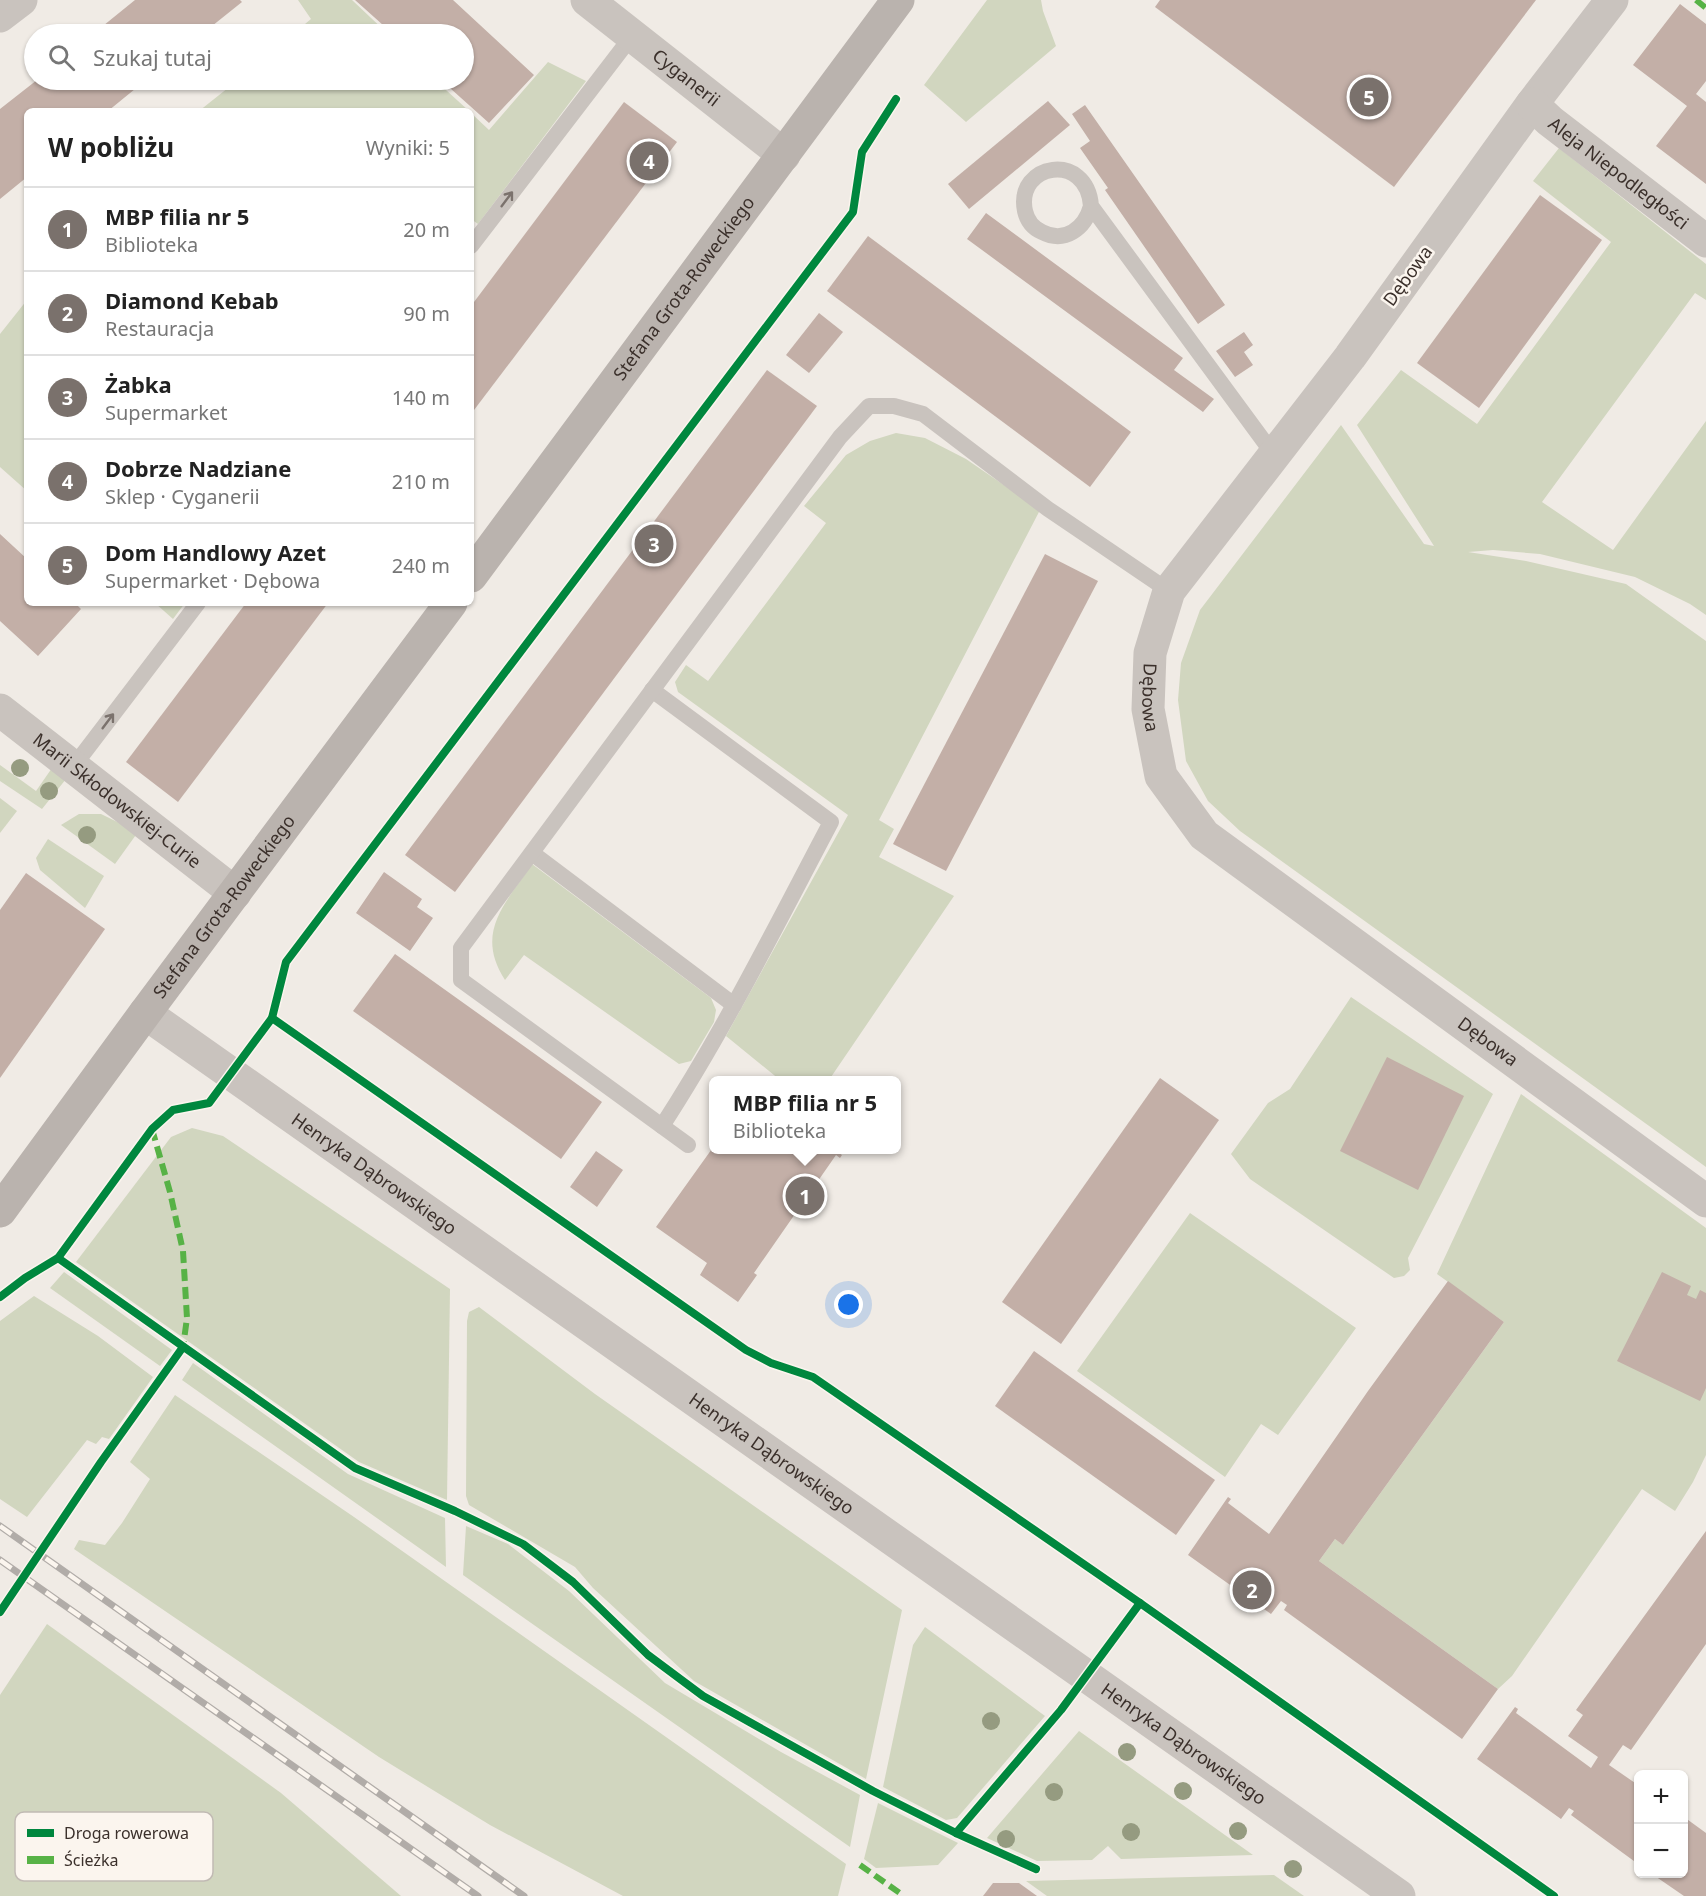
<!DOCTYPE html>
<html lang="pl">
<meta charset="utf-8">
<style>
body{margin:0;font-family:"Noto Sans",sans-serif;background:#f2f2f2;color:#222}
.controls{position:absolute;right:18px;bottom:18px;display:grid;overflow:hidden;border-radius:9px;box-shadow:0 2px 4px #0004}
.controls button{width:54px;height:54px;display:grid;place-items:center;padding:0;border:0;border-bottom:2px solid #e0e0e0;background:#fff;color:#222;font:30px sans-serif}
.you{position:absolute;left:849px;top:1305px;width:21px;height:21px;margin:-15px;border:4px solid #fff;border-radius:50%;background:#1a73e8;box-shadow:0 0 0 9px #1a73e833}
.badge{display:grid;place-items:center;width:39px;height:39px;border-radius:50%;background:#7a716c;color:#fff;font-size:20px;font-weight:700}
.pin{position:absolute;translate:-50% -50%;border:3px solid #fff;box-shadow:0 2px 6px #0006}
.popup{position:absolute;left:709px;top:1076px;width:192px;height:78px;box-sizing:border-box;display:grid;place-content:center;border-radius:9px;background:#fff;filter:drop-shadow(0 2px 4px #0005);font-size:20px;white-space:nowrap;color:#767676}
.popup b{font-size:22px;color:#222}
.popup::after{content:'';position:absolute;left:50%;top:100%;margin-left:-12px;border:12px solid transparent;border-top-color:#fff}
.list{margin:0;padding:0;list-style:none}
h2{display:flex;justify-content:space-between;align-items:center;height:78px;margin:0;padding:0 24px;font-size:26px}
h2 small{font-size:20px;font-weight:400;color:#767676}
.list li{display:grid;grid-template-columns:39px 1fr auto;gap:18px;align-items:center;box-sizing:border-box;height:84px;padding:0 24px;border-top:2px solid #e0e0e0}
.list b{display:block;font-size:22px;white-space:nowrap}
.list p{margin:0;font-size:20px;white-space:nowrap;color:#767676}
.list em{font-size:20px;font-style:normal;color:#767676}
.icon{flex:none;width:33px;height:33px;fill:none;stroke:currentColor;stroke-width:2;stroke-linecap:round;stroke-linejoin:round}
.map{position:relative;flex:none;width:1706px;height:1896px;overflow:hidden}
.search{position:absolute;background:#fff;box-shadow:0 2px 4px #0004;left:24px;top:24px;width:450px;height:66px;display:flex;align-items:center;gap:15px;box-sizing:border-box;padding:0 21px;border-radius:33px;color:#767676;font-size:22px}
.panel{position:absolute;background:#fff;box-shadow:0 2px 4px #0004;left:24px;top:108px;width:450px;height:498px;border-radius:9px}
.map>svg:first-child{display:block}
</style>
<div class="map">
<svg width="1706" height="1896" viewBox="0 0 1706 1896">
<rect width="100%" height="100%" fill="#f0ebe5"/>
<g fill="#d1d6bf">
<polygon points="298,0 352,0 388,34 293,34 311,19"/>
<polygon points="987,0 1041,0 1043,11 1056,46 966,122 924,85"/>
<polygon points="548,62 586,81 478,224 471,219 471,113 489,130"/>
<polygon points="238,80 435,80 469,111 199,111"/>
<polygon points="1559,148 1706,264 1706,300 1695,293 1542,502 1613,550 1706,421 1706,615 1690,604 1635,577 1540,554 1493,550 1468,552 1526,561 1626,584 1706,641 1706,1167 1240,831 1208,801 1186,761 1178,700 1181,663 1200,610 1341,425 1424,544 1434,546 1357,425 1401,370 1477,424 1611,242 1533,181"/>
<polygon points="27,300 27,491 0,467 0,334"/>
<polygon points="896,433 925,438 966,459 1040,510 879,820 894,829 879,857 954,896 829,1080 780,1080 726,1036 848,815 678,692 675,682 686,665 708,681 826,523 804,506 846,455 870,441"/>
<polygon points="155,603 185,603 173,619"/>
<polygon points="0,765 36,791 52,768 66,779 42,809 0,781"/>
<polygon points="0,798 17,811 0,833"/>
<polygon points="79,814 101,814 138,832 115,864 61,825"/>
<polygon points="48,839 104,876 85,908 40,870 36,858"/>
<path d="M532,864L711,998L716,1010L714,1022L691,1061L679,1064L524,955L505,980C474,932 506,903 532,864Z"/>
<polygon points="1351,997 1493,1094 1408,1258 1410,1270 1404,1276 1394,1278 1250,1179 1231,1154 1268,1103 1290,1089"/>
<polygon points="1521,1094 1706,1228 1706,1455 1693,1482 1675,1511 1642,1489 1512,1676 1498,1689 1319,1561 1335,1539 1343,1545 1504,1322 1437,1274"/>
<polygon points="192,1128 223,1136 450,1289 447,1500 359,1462 76,1262 171,1137"/>
<polygon points="1190,1213 1356,1328 1278,1435 1261,1424 1225,1477 1077,1371"/>
<polygon points="64,1272 172,1350 160,1366 50,1288"/>
<polygon points="34,1296 98,1336 153,1377 109,1439 102,1437 96,1444 87,1440 27,1517 0,1499 0,1321"/>
<polygon points="479,1307 595,1394 902,1610 866,1779 694,1681 593,1588 575,1567 469,1505 466,1496 467,1321 469,1312"/>
<polygon points="193,1363 348,1474 445,1518 446,1567 182,1380"/>
<polygon points="175,1395 354,1517 846,1864 838,1896 623,1896 490,1825 379,1757 74,1549 79,1540 105,1545 122,1523 150,1479 130,1462"/>
<polygon points="466,1526 508,1544 569,1591 665,1683 781,1752 860,1795 850,1847 463,1575"/>
<polygon points="47,1624 281,1793 401,1896 0,1896 0,1695"/>
<polygon points="925,1627 1045,1716 957,1818 946,1820 883,1787 913,1645"/>
<polygon points="1079,1731 1253,1855 1121,1859 1108,1846 1092,1860 1037,1861 987,1838"/>
<polygon points="878,1803 958,1843 938,1865 876,1868 864,1859"/>
<polygon points="1274,1875 1304,1896 1047,1896 1026,1881"/>
</g>
<g fill="#c3afa7">
<polygon points="135,0 240,0 242,2 202,34 93,34"/>
<polygon points="355,0 453,0 534,75 489,123 441,80 464,80 464,34 393,34"/>
<polygon points="1160,0 1536,0 1394,187 1155,7"/>
<polygon points="1680,4 1706,24 1706,81 1696,94 1706,102 1706,184 1656,146 1687,106 1633,65"/>
<polygon points="37,80 146,80 108,111 27,111 27,177 0,199 0,109"/>
<polygon points="1048,101 1070,125 969,209 948,184"/>
<polygon points="624,102 677,142 471,414 471,306"/>
<polygon points="1085,105 1225,305 1198,324 1105,190 1108,188 1080,148 1090,141 1072,114"/>
<polygon points="1540,195 1602,240 1479,408 1417,363"/>
<polygon points="986,213 1183,358 1174,370 1214,399 1203,412 967,239"/>
<polygon points="868,236 1131,432 1090,487 827,291"/>
<polygon points="819,313 843,332 809,373 786,355"/>
<polygon points="1244,332 1253,345 1244,352 1253,365 1235,377 1216,351"/>
<polygon points="767,370 817,406 455,892 405,855"/>
<polygon points="0,534 27,559 27,603 75,603 81,609 38,656 0,621"/>
<polygon points="1045,554 1098,581 946,871 893,844"/>
<polygon points="246,603 328,603 178,802 126,762"/>
<polygon points="384,872 422,899 417,907 433,918 410,951 356,913"/>
<polygon points="26,873 105,929 0,1078 0,910"/>
<polygon points="395,954 602,1102 561,1159 353,1011"/>
<polygon points="1387,1057 1464,1096 1418,1190 1340,1151"/>
<polygon points="1160,1078 1219,1120 1061,1344 1002,1302"/>
<polygon points="714,1146 714,1150 834,1150 842,1155 840,1158 836,1155 754,1273 757,1275 738,1302 700,1275 707,1263 656,1227"/>
<polygon points="596,1151 623,1170 597,1207 570,1187"/>
<polygon points="1662,1272 1691,1286 1687,1295 1696,1299 1700,1290 1706,1293 1706,1388 1700,1401 1617,1361"/>
<polygon points="1448,1281 1504,1322 1343,1545 1335,1539 1319,1561 1498,1689 1462,1739 1284,1610 1287,1605 1281,1601 1271,1614 1188,1555 1228,1497 1231,1499 1228,1503 1269,1534 1368,1391"/>
<polygon points="1034,1351 1215,1480 1176,1535 995,1406"/>
<polygon points="1706,1531 1706,1644 1631,1750 1623,1745 1609,1765 1638,1785 1638,1864 1571,1815 1574,1811 1569,1808 1561,1819 1477,1759 1515,1707 1518,1709 1516,1713 1591,1768 1598,1757 1568,1736 1583,1715 1576,1710"/>
<polygon points="1684,1817 1706,1833 1706,1896 1684,1896 1652,1874 1684,1874"/>
<polygon points="993,1883 1019,1883 1037,1896 983,1896"/>
</g>
<g fill="none" stroke-linecap="round" stroke-linejoin="round">
<g stroke="#c9c3be" stroke-width="16">
<path d="M1091,206C1085,228 1065,244 1042,232C1033,228 1027,220 1025,211C1015,163 1087,151 1091,206L1274,455"/>
<polyline points="471,246 632,36"/>
<path d="M652,690L831,822C777,924 725,1029 662,1126"/>
<polyline points="73,767 198,603"/>
<polyline points="532,853 734,1005"/>
<polyline points="688,1145 461,980 461,948 840,437 869,406 894,406 923,414 1048,509 1169,591"/>
</g>
<g stroke="#c9c3be" stroke-width="33">
<path id="s1" d="M587,0L784,155"/>
<path id="s2" d="M1612,0L1532,104L1350,357L1169,591L1150,653L1148,709L1161,776L1204,835L1706,1201"/>
<polyline points="0,16 21,0"/>
<path id="s3" d="M1532,104L1550,121L1706,241"/>
<path id="s4" d="M0,710L235,893"/>
<path id="s5" d="M145,1013L1399,1896"/>
</g>
<g stroke="#bab3ae" stroke-width="33">
<path id="s6" d="M471,576L898,0"/>
<path id="s7" d="M0,1211L145,1013L451,603"/>
</g>
<defs>
<g id="rail">
<polyline points="0,1526 524,1896"/>
<polyline points="0,1560 478,1896"/>
</g>
</defs>
<use href="#rail" stroke="#b1aca8" stroke-width="7"/>
<use href="#rail" stroke="#fbf5ee" stroke-width="4.5" stroke-dasharray="14" stroke-linecap="butt"/>
<g stroke="#57b246" stroke-width="6" stroke-dasharray="12 6" stroke-linecap="butt">
<polyline points="1696,0 1706,8"/>
<polyline points="152,1129 170,1192 183,1251 187,1318 183,1347"/>
<polyline points="860,1865 904,1896"/>
</g>
<defs>
<g id="cycleway">
<polyline points="272,1018 746,1350 771,1363 813,1377 1140,1603 1554,1896"/>
<polyline points="58,1258 355,1468 455,1511 523,1544 573,1582 648,1655 703,1696 873,1791 956,1833 1036,1869"/>
<polyline points="0,1297 25,1278 58,1258 152,1129 173,1110 209,1103 272,1018 286,962 853,212 862,152 896,99"/>
<polyline points="0,1612 101,1462 183,1347"/>
<polyline points="956,1833 1061,1710 1140,1603"/>
</g>
</defs>
<use href="#cycleway" stroke="#fbf5ee" stroke-width="11"/>
<use href="#cycleway" stroke="#00873e" stroke-width="8"/>
</g>
<g fill="#959b80">
<circle cx="20" cy="768" r="9"/>
<circle cx="49" cy="791" r="9"/>
<circle cx="87" cy="835" r="9"/>
<circle cx="991" cy="1721" r="9"/>
<circle cx="1127" cy="1752" r="9"/>
<circle cx="1183" cy="1791" r="9"/>
<circle cx="1054" cy="1792" r="9"/>
<circle cx="1238" cy="1831" r="9"/>
<circle cx="1131" cy="1832" r="9"/>
<circle cx="1006" cy="1839" r="9"/>
<circle cx="1293" cy="1869" r="9"/>
</g>
<defs><path id="oneway-shaft" d="M-6 0H5M1.5-3L5.5 0L1.5 3" fill="none" stroke-width="1.6" stroke-linecap="round" stroke-linejoin="round" transform="scale(1.5)"/></defs>
<g stroke="#7b726d">
<use href="#oneway-shaft" transform="translate(507 199) rotate(-53)"/>
<use href="#oneway-shaft" transform="translate(108 721) rotate(-53)"/>
</g>
<g text-anchor="middle" stroke-width="5" stroke-linejoin="round" paint-order="stroke">
<g font-size="18" fill="#3b302b" stroke="#fbf5ee">
<text dy="6" stroke="none"><textPath href="#s1" startOffset="126">Cyganerii</textPath></text>
<text dy="6" stroke="none"><textPath href="#s3" startOffset="111">Aleja Niepodległości</textPath></text>
<text transform="translate(1408 276) rotate(-54)" y="6">Dębowa</text>
<text dy="6" stroke="none"><textPath href="#s6" startOffset="358">Stefana Grota-Roweckiego</textPath></text>
<text dy="6" stroke="none"><textPath href="#s2" startOffset="848">Dębowa</textPath></text>
<text dy="6" stroke="none"><textPath href="#s4" startOffset="148">Marii Skłodowskiej-Curie</textPath></text>
<text dy="6" stroke="none"><textPath href="#s7" startOffset="378">Stefana Grota-Roweckiego</textPath></text>
<text dy="6" stroke="none"><textPath href="#s2" startOffset="1352">Dębowa</textPath></text>
<text dy="6" stroke="none"><textPath href="#s5" startOffset="280">Henryka Dąbrowskiego</textPath></text>
<text dy="6" stroke="none"><textPath href="#s5" startOffset="766">Henryka Dąbrowskiego</textPath></text>
<text dy="6" stroke="none"><textPath href="#s5" startOffset="1270">Henryka Dąbrowskiego</textPath></text>
</g>
</g>
<rect x="15" y="1812" width="198" height="69" rx="9" fill="#fbf5ee" stroke="#c1bab4" stroke-width="1.5"/>
<rect x="27" y="1829" width="27" height="8" fill="#00873e"/>
<rect x="27" y="1856" width="27" height="8" fill="#57b246"/>
<g font-size="16" fill="#3b302b">
<text x="64" y="1839">Droga rowerowa</text>
<text x="64" y="1866">Ścieżka</text>
</g>
</svg>
<div class="controls">
<button>+</button>
<button>−</button>
</div>
<div class="you"></div>
<div class="pin badge" style="left:805px;top:1196px">1</div>
<div class="popup"><b>MBP filia nr 5</b>Biblioteka</div>
<div class="pin badge" style="left:1252px;top:1590px">2</div>
<div class="pin badge" style="left:654px;top:544px">3</div>
<div class="pin badge" style="left:649px;top:161px">4</div>
<div class="pin badge" style="left:1369px;top:97px">5</div>
<div class="search"><svg class="icon" aria-label="search" viewBox="0 0 24 24"><circle cx="10" cy="10" r="6"/><path d="M15 15l6 6"/></svg>Szukaj tutaj</div>
<section class="panel">
<h2>W pobliżu<small>Wyniki: 5</small></h2>
<ul class="list">
<li><span class="badge">1</span><div><b>MBP filia nr 5</b><p>Biblioteka</p></div><em>20 m</em></li>
<li><span class="badge">2</span><div><b>Diamond Kebab</b><p>Restauracja</p></div><em>90 m</em></li>
<li><span class="badge">3</span><div><b>Żabka</b><p>Supermarket</p></div><em>140 m</em></li>
<li><span class="badge">4</span><div><b>Dobrze Nadziane</b><p>Sklep · Cyganerii</p></div><em>210 m</em></li>
<li><span class="badge">5</span><div><b>Dom Handlowy Azet</b><p>Supermarket · Dębowa</p></div><em>240 m</em></li>
</ul>
</section>
</div>
